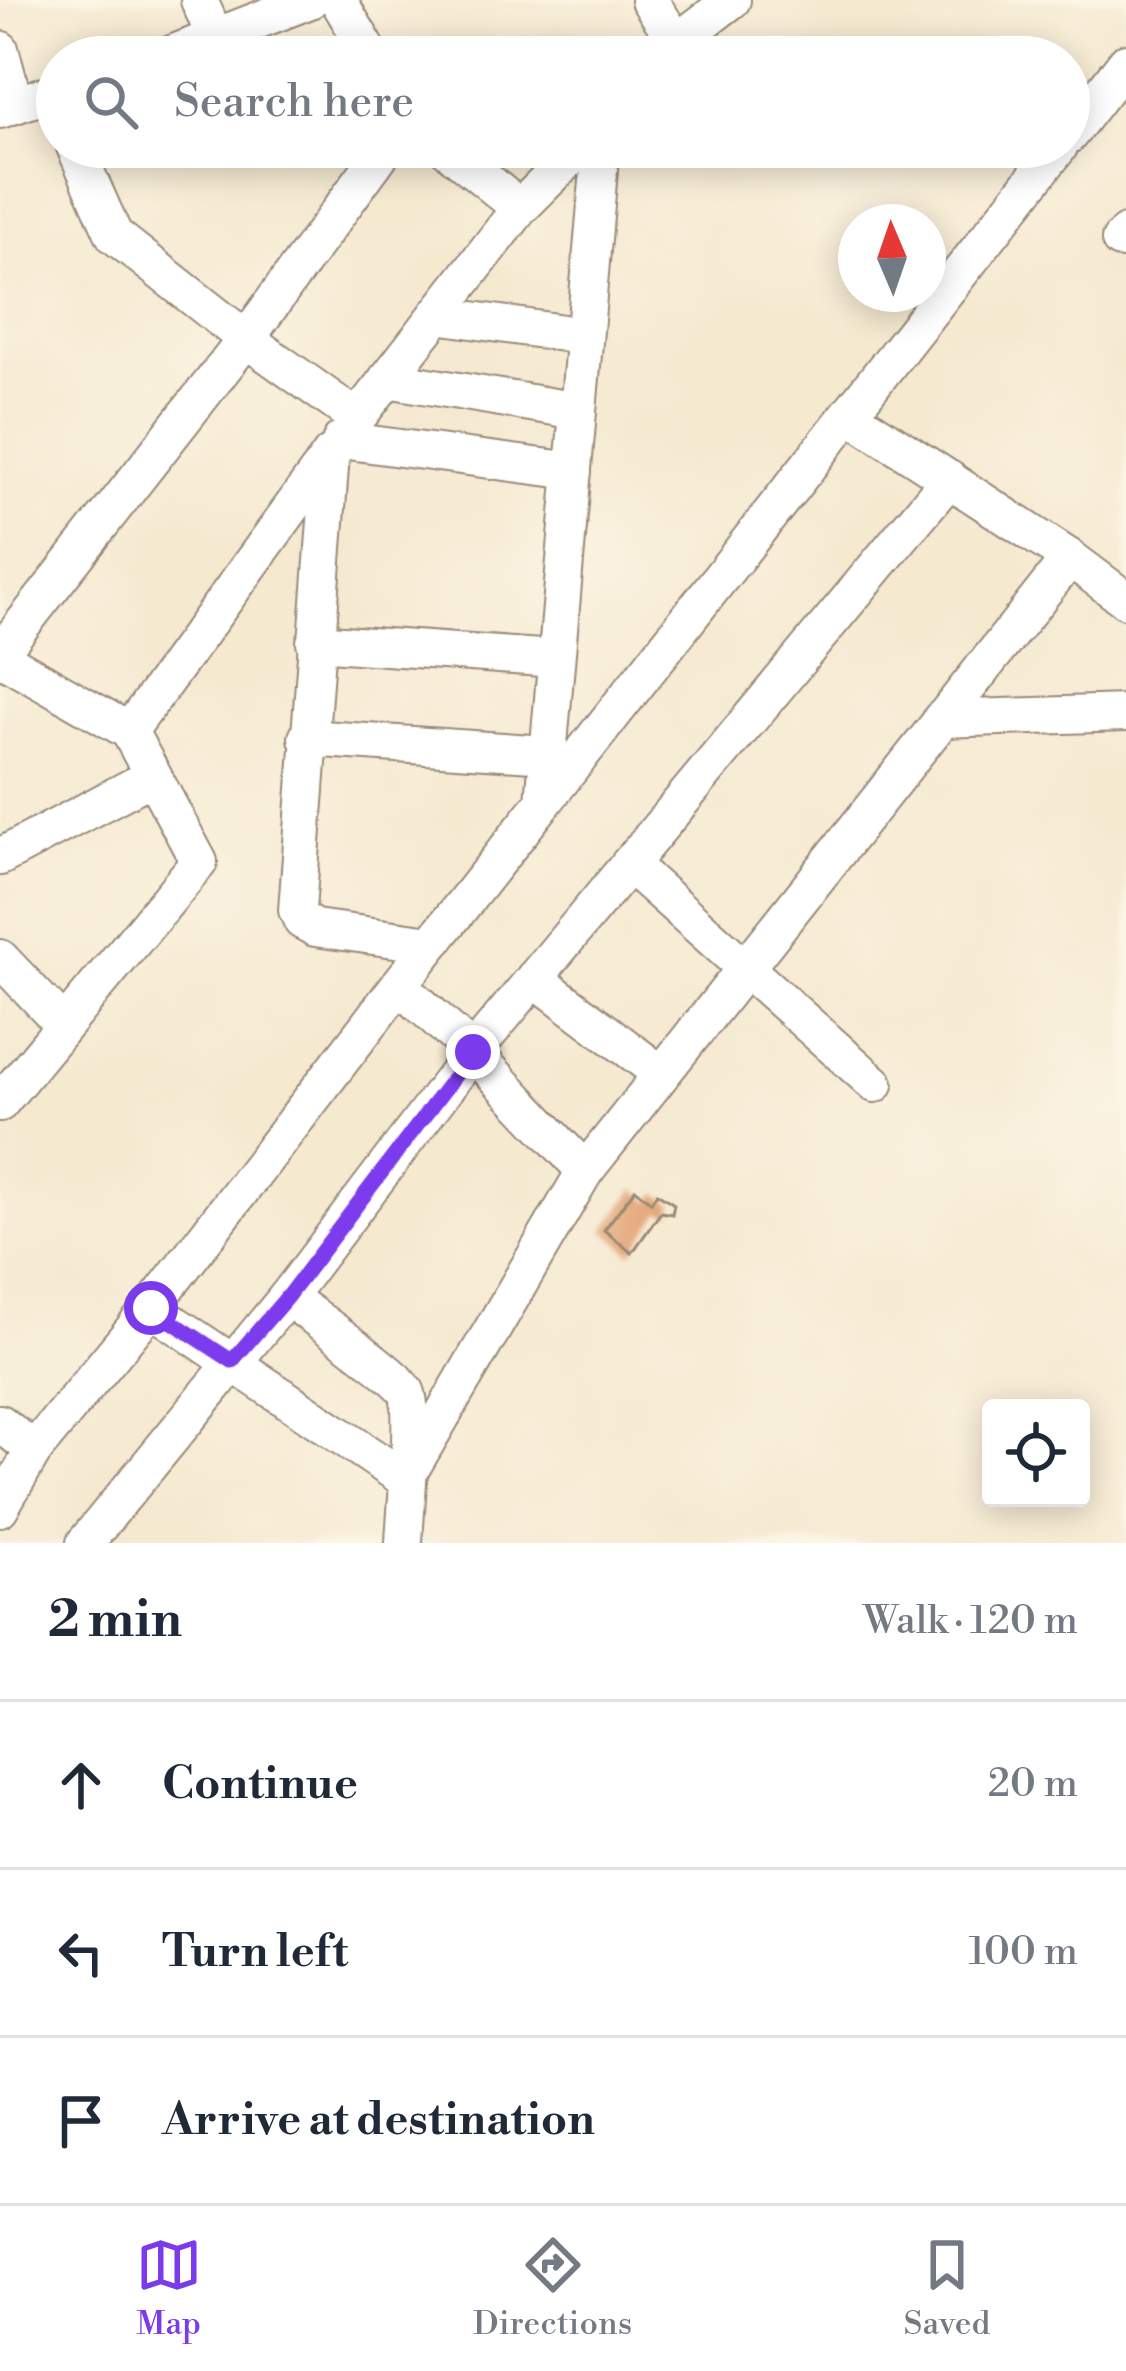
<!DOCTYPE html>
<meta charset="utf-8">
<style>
body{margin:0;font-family:"Libre Bodoni",serif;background:#f2f2f3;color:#1f2937}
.controls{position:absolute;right:36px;bottom:36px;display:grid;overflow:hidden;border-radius:12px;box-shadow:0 6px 30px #0003}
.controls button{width:108px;height:108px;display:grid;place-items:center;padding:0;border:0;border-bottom:3px solid #e0e1e3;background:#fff;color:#1f2937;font:60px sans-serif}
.compass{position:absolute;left:838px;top:204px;width:108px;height:108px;border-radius:50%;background:#fff;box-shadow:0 6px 30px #0003;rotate:358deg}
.stop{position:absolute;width:36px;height:36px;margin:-27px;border:9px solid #7c3aed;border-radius:50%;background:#fff}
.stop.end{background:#7c3aed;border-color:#fff;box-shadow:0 3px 12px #0008}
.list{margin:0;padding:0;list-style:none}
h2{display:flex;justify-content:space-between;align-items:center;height:156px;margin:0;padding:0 48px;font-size:51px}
h2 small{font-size:39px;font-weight:400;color:#747a83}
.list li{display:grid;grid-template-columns:78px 1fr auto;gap:36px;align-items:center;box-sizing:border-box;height:168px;padding:0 48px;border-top:3px solid #e0e1e3}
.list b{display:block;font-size:45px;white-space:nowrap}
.list em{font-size:39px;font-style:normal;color:#747a83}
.icon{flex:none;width:66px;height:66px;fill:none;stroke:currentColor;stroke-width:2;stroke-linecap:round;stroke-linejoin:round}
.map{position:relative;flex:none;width:1126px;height:1543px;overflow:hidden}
.search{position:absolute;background:#fff;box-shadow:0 6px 30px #0003;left:36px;right:36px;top:36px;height:132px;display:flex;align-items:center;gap:30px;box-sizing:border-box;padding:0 42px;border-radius:66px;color:#747a83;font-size:45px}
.sheet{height:660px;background:#fff}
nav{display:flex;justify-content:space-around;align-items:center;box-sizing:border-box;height:168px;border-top:3px solid #e0e1e3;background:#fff;font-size:33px;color:#747a83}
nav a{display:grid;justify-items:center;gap:6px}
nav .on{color:#7c3aed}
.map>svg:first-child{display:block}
</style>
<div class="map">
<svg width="1126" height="1543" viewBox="0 0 1126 1543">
<rect width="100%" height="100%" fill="#fcf5e5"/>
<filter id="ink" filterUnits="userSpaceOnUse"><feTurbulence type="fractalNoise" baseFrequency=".00833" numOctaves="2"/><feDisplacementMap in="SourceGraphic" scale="24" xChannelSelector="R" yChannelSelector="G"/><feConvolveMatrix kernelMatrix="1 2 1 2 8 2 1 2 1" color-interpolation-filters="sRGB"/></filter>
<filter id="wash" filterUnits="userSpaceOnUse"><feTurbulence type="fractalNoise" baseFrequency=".004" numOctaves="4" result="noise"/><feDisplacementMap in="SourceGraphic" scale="48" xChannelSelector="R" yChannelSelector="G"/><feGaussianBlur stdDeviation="2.7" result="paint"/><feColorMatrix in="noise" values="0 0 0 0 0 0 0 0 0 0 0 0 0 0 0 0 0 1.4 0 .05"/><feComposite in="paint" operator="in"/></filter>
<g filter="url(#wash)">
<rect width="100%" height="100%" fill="#f5e9d0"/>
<g id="blocks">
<polygon fill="#e09a68" points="635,1189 651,1202 657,1193 674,1204 672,1214 661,1212 632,1253 604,1230"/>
</g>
</g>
<g filter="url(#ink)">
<use href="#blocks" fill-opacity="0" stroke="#988a77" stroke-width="3"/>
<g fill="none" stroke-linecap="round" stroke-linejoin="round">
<defs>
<g id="minor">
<polyline points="199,0 215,37"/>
<polyline points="338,0 372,57"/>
<polyline points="649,0 677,42 664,57"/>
<polyline points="677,42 732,0"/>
<polyline points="0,49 15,105"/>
<polyline points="164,57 310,0"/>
<polyline points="0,110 57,91"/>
<polyline points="1069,135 1126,62"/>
<polyline points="75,147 114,235 246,339 357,418 520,208 581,147"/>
<polyline points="445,147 520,208"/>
<polyline points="1120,240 1126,233"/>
<polyline points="437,315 584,336"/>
<polyline points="387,379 578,411"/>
<polyline points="850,415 1070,558"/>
<polyline points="341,440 573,471"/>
<polyline points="331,454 297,910 302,921 315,928 431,944"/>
<polyline points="315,642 556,659"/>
<polyline points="0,653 246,339 386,147"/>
<polyline points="0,657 129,731 330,455"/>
<polyline points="941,719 1126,713"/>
<polyline points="307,738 548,754"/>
<polyline points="544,802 1059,147"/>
<polyline points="0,857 153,776"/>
<polyline points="629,864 875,1084"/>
<polyline points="0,958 64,1025"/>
<polyline points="534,978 660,1073"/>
<polyline points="399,985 544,802 601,147"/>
<polyline points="0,1103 199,862 129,731"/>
<path d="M287,1297C308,1313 397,1375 406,1391C416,1408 405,1515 404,1543"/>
<polyline points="151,1308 405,1479 585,1171"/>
<polyline points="0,1423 34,1450"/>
<polyline points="0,1508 34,1450 151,1308 399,985 473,1052 585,1171 1070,558 1126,600"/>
<polyline points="85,1543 287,1297 473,1052 949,479"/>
</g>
</defs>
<use href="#minor" stroke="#988a77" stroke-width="40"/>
<use href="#minor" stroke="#fff" stroke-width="36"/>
</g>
</g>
<g fill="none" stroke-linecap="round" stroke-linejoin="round" filter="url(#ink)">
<polyline stroke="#7c3aed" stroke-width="15" points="151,1308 232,1361 287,1297 473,1052"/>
</g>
</svg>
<div class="controls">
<button><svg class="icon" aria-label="locate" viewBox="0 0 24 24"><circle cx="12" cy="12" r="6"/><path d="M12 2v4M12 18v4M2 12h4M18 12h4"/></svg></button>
</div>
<svg class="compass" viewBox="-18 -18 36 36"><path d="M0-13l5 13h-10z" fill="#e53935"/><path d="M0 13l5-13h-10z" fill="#747a83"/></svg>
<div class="stop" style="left:151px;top:1308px"></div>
<div class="stop end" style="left:473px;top:1052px"></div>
<div class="search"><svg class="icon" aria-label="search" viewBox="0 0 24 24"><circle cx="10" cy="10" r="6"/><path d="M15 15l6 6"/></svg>Search here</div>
</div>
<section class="sheet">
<h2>2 min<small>Walk · 120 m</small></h2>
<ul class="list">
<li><svg class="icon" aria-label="ahead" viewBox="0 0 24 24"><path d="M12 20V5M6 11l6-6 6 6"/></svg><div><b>Continue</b></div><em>20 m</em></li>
<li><svg class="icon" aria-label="left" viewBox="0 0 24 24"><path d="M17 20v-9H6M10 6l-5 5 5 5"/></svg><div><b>Turn left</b></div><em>100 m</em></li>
<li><svg class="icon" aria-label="arrive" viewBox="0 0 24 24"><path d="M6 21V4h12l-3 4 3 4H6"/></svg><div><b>Arrive at destination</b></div></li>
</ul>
</section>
<nav>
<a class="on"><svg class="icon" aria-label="map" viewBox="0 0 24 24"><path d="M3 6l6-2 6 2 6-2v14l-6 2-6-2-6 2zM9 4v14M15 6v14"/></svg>Map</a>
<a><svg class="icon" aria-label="directions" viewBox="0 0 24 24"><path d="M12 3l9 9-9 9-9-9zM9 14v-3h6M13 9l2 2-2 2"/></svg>Directions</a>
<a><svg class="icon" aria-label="saved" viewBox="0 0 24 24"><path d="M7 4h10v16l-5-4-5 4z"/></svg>Saved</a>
</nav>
